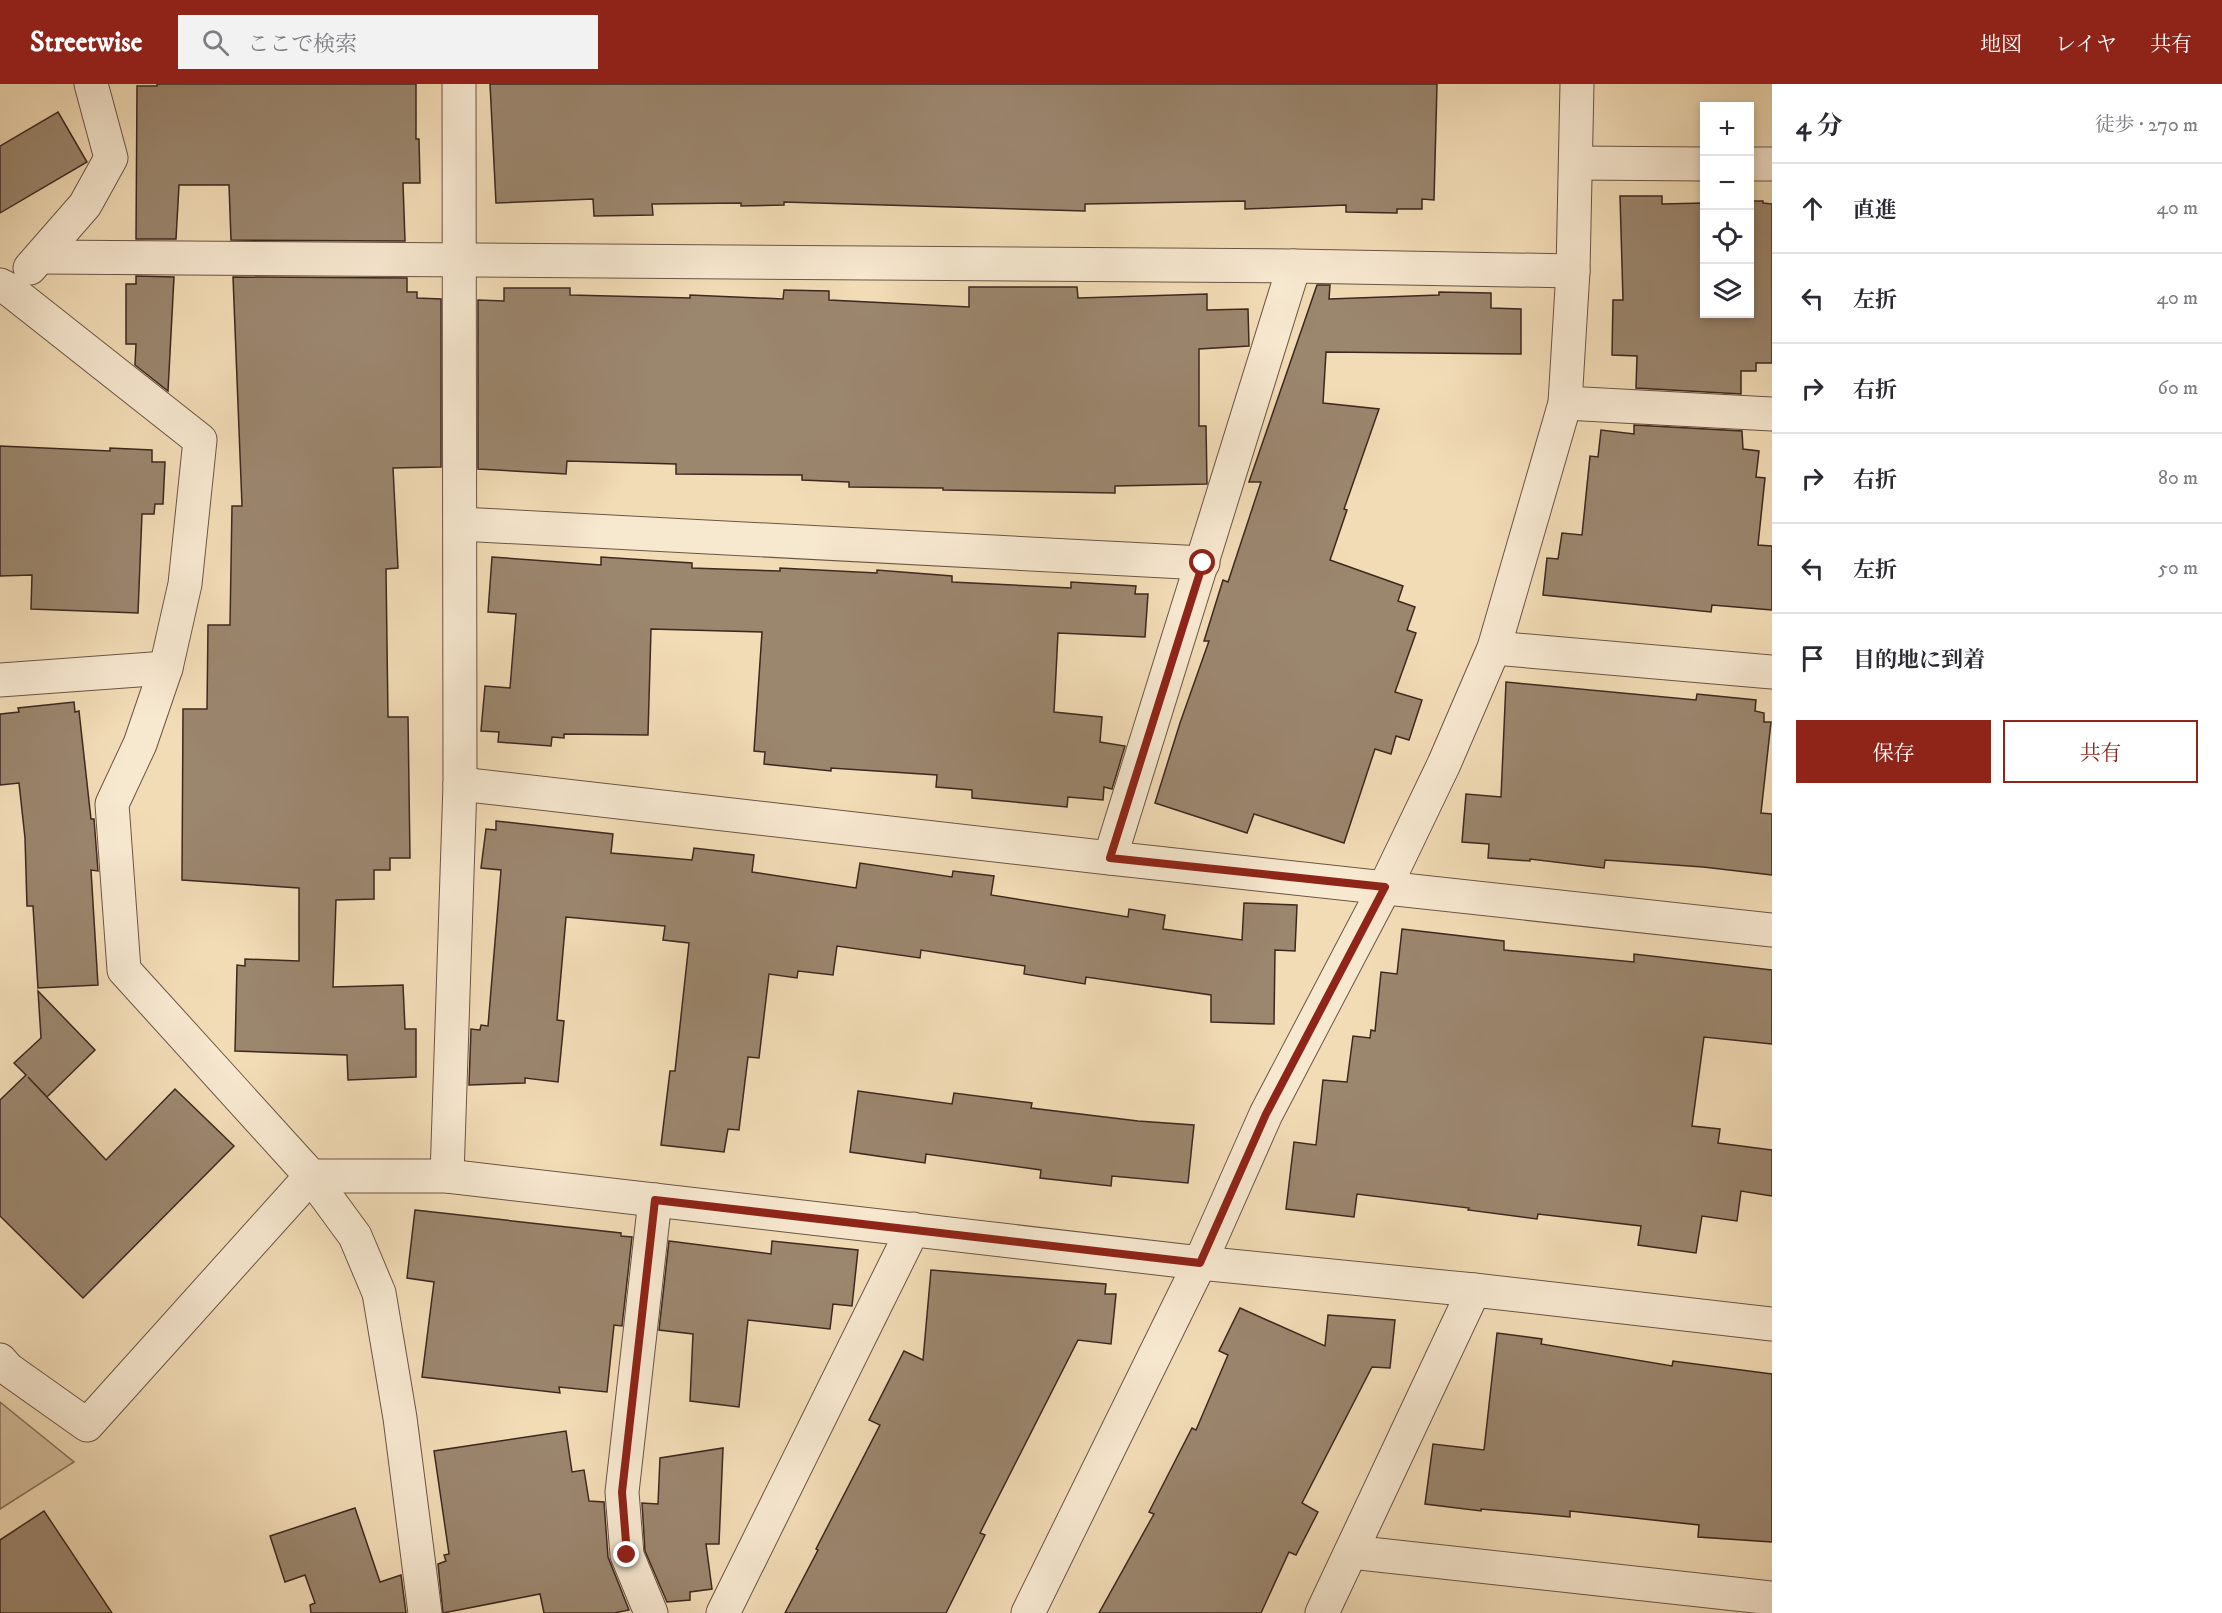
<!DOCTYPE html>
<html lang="ja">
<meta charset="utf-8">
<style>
body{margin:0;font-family:"IM FELL DW Pica","Noto Serif JP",serif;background:#f2f2f3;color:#2b2b33}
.controls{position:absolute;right:18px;top:18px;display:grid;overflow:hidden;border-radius:0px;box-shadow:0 3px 9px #0003}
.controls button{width:54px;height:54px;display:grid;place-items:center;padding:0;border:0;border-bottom:2px solid #e1e1e2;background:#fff;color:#2b2b33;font:30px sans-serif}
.stop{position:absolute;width:18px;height:18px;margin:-14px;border:4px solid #8f2418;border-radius:50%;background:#fff}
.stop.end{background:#8f2418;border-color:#fff;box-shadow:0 2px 6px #0008}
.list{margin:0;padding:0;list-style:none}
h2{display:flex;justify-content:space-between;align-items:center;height:78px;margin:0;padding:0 24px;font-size:26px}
h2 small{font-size:20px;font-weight:400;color:#7c7c81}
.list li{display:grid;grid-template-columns:39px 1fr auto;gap:18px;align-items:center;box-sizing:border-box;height:90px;padding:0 24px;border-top:2px solid #e1e1e2}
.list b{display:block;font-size:22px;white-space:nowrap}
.list em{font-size:20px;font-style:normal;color:#7c7c81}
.actions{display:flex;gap:12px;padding:18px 24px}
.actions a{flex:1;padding:14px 0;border:2px solid #8f2418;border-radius:0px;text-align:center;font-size:21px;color:#8f2418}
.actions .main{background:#8f2418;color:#fff}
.icon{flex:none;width:33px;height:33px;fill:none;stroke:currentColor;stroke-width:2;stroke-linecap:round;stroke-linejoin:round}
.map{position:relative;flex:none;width:1772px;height:1529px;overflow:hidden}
header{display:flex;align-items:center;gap:36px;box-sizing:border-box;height:84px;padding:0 30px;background:#8f2418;color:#fff}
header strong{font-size:28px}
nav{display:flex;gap:33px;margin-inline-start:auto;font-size:21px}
.search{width:420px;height:54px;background:#f2f2f3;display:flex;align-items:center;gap:15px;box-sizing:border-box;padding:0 21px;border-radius:0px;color:#7c7c81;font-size:22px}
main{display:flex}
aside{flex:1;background:#fff}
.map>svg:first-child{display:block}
</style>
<header>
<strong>Streetwise</strong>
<div class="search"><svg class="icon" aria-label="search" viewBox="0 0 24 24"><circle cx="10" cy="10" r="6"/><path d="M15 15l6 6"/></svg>ここで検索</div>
<nav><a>地図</a><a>レイヤ</a><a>共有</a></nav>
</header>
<main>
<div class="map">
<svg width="1772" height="1529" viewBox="0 0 1772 1529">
<rect width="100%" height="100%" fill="#f2dcb6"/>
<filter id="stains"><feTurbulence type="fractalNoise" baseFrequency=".00333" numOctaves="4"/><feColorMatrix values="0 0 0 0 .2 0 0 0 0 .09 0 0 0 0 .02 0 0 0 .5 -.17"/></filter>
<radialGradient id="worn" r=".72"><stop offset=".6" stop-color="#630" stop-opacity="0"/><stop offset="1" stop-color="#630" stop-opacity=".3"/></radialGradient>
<polygon fill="#d3bd9c" stroke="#88725e" stroke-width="1.5" points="0,1318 74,1378 0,1425"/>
<g fill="#9b866e" stroke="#3d281f" stroke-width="1.5">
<polygon points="157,0 416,0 416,55 419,55 420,99 403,99 405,157 231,156 229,101 179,101 176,155 136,155 137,2 157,2"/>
<polygon points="490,0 1437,0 1434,116 1422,115 1422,125 1397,125 1397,129 1346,128 1346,121 1245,125 1245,117 1085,120 1085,127 784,118 784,121 741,122 741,119 652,120 653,131 594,132 593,115 496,119"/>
<polygon points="58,28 87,78 0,129 0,62"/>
<polygon points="1620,112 1662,112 1662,120 1704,119 1704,230 1749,230 1749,117 1763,117 1763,119 1772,120 1772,279 1756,279 1756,287 1741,287 1741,310 1636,304 1637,272 1612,271 1613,216 1623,216"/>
<polygon points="136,192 174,193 168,307 135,281 136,260 126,260 126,200 136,200"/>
<polygon points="233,193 407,194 407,208 417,208 417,214 441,215 441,383 393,384 398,484 386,485 388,633 408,633 410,774 390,774 390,786 374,786 374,815 336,816 333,903 403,901 405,945 416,945 416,993 348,996 347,971 235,967 237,881 245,882 245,875 299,877 299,804 182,796 183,625 207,625 208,541 230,541 232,422 242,422"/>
<polygon points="1317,201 1330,201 1329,215 1439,211 1439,208 1491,209 1491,224 1521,225 1521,270 1326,268 1323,319 1379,325 1344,425 1347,426 1330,476 1403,502 1398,517 1415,523 1407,546 1416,549 1395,608 1422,616 1409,656 1396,652 1391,670 1375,665 1344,759 1254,730 1247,749 1155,719 1180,639 1209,557 1204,557 1223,496 1228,498 1261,398 1249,398"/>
<polygon points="969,203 1077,203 1078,214 1207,210 1207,226 1248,225 1249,262 1199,265 1199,342 1206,342 1207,400 1115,402 1115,409 943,406 943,404 849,403 849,398 802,396 802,391 676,390 676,380 567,377 566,390 478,385 478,216 504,217 504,204 570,204 570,211 690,214 690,211 783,215 784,206 829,207 829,216 969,223"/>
<polygon points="1634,341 1742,347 1743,365 1759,367 1756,393 1765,394 1758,461 1772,462 1772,526 1712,521 1711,528 1543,511 1547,474 1558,475 1562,449 1582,451 1590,372 1598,373 1601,346 1634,350"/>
<polygon points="0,362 110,367 110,364 152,366 152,378 165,378 163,420 155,420 154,430 142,430 138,529 31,525 32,491 0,492"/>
<polygon points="492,473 601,481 601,473 692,479 692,484 780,487 780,484 877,489 877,486 952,492 952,498 1071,504 1071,498 1136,502 1135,510 1148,510 1145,553 1058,549 1054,628 1102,633 1100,658 1125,662 1112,705 1104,703 1103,716 1068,713 1067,723 972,714 972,706 936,703 937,691 831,684 831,687 764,680 765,668 754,667 762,548 651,545 648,651 564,650 564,654 552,653 551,662 498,658 499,648 481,647 485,602 510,604 516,530 488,528"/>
<polygon points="1506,598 1696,616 1697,610 1756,616 1755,627 1764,629 1764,638 1771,638 1761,729 1772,730 1772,791 1703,783 1605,776 1604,784 1530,775 1530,777 1488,774 1489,760 1462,758 1466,710 1501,713"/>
<polygon points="74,618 75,628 79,627 91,735 94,735 98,787 91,786 98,901 38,904 33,822 27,822 25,754 19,699 0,701 0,630 19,628 18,624"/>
<polygon points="496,737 613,750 611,769 692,776 694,764 754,771 752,788 856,804 860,779 952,793 953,787 994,792 991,811 1128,833 1129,825 1165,831 1163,845 1242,856 1244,819 1297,821 1295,867 1275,866 1274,940 1211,938 1211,911 1086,893 1085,900 1024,890 1025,882 921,866 920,874 837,862 833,891 798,887 797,894 769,890 759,974 748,973 739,1046 728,1045 724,1068 661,1061 670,987 675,987 689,859 663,856 665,842 566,833 557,936 564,937 558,998 525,994 525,999 469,1001 471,945 480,946 481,941 488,942 501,786 481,784 486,745 496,746"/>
<polygon points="1402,845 1504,857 1504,866 1634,878 1634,870 1772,886 1772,960 1704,953 1692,1042 1720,1045 1718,1059 1772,1066 1772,1112 1741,1107 1737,1137 1702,1132 1696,1169 1638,1161 1641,1142 1538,1130 1537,1135 1468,1126 1469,1124 1357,1110 1354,1133 1286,1125 1294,1058 1316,1061 1323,996 1347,998 1353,952 1370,954 1371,946 1375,947 1381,888 1397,890"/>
<polygon points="38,907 95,966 47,1013 28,993 106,1076 175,1005 234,1062 83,1214 0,1132 0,1016 26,991 14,979 41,954"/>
<polygon points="858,1007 952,1020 954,1009 1032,1019 1031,1024 1138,1037 1194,1041 1188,1099 1112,1092 1111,1102 1040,1094 1041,1086 926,1070 925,1079 850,1068"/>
<polygon points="415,1126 621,1149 621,1152 632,1153 622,1242 614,1241 607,1308 559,1303 560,1309 422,1293 434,1198 407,1194"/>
<polygon points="669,1157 771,1170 772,1157 858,1166 852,1222 833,1220 830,1245 748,1236 739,1323 690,1317 693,1250 659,1246"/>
<polygon points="931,1186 1106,1200 1105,1210 1116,1210 1111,1260 1078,1256 980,1449 985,1451 946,1529 785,1529 818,1466 816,1465 880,1341 869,1336 904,1267 923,1276"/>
<polygon points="1240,1224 1325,1262 1328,1231 1395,1236 1390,1284 1372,1283 1302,1419 1318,1428 1296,1471 1289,1468 1261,1529 1099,1529 1154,1430 1149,1428 1192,1344 1196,1346 1228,1271 1219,1267"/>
<polygon points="1497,1249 1542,1255 1541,1260 1672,1282 1673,1277 1772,1290 1772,1458 1698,1453 1699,1441 1570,1427 1570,1433 1481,1425 1481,1427 1425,1420 1433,1360 1484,1366"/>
<polygon points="566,1347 572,1388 584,1386 589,1417 604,1418 608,1473 629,1526 614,1529 544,1529 540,1510 443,1529 438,1480 446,1477 444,1471 449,1470 434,1367"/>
<polygon points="723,1364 719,1460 706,1460 712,1505 690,1508 690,1516 667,1518 645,1467 642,1419 658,1420 660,1374"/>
<polygon points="355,1424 380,1498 401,1491 406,1529 311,1529 310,1521 315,1519 305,1491 285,1498 270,1452"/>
<polygon points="44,1427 112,1529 0,1529 0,1456"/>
</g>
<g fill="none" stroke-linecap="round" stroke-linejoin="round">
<defs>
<g id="minor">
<polyline points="1576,79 1704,80"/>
<polyline points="1750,80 1772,80"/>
<polyline points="42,173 1294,182 1573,187"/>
<polyline points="30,184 85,121 111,74 91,0"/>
<polyline points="0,201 10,206 200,356 185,500 166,584 140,660 112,720 124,886 311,1092 355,1152 379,1209 400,1334 425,1529"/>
<polyline points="1565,319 1772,330"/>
<polyline points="460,440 1203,479"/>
<polyline points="1494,564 1772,588"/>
<polyline points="0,596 166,584"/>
<polyline points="460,700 1110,774 1772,846"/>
<polyline points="1110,774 1294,182"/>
<polyline points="447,1092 460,700 459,0"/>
<polyline points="0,1276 8,1285 87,1341 311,1092 447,1092 1200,1179 1474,1206 1772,1240"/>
<polyline points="1351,1468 1772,1514"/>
<polyline points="651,1529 627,1471 622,1408 655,1116"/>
<polyline points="723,1529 913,1145"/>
<polyline points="1028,1529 1200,1179 1266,1030 1385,803 1444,680 1494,564 1565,319 1573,187 1577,0"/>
<polyline points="1322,1529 1474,1206"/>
</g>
</defs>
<use href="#minor" stroke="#6a5545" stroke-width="35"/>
<use href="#minor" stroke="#f7e8d0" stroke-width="33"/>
</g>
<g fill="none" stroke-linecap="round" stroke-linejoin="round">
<polyline stroke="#8f2418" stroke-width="8" points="627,1471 622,1408 655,1116 1200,1179 1266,1030 1385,803 1110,774 1203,479"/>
</g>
<rect width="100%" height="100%" filter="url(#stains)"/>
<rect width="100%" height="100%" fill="url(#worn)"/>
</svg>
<div class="controls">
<button>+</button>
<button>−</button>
<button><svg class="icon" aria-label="locate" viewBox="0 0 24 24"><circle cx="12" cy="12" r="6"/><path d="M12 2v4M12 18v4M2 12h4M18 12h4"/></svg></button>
<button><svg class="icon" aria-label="layers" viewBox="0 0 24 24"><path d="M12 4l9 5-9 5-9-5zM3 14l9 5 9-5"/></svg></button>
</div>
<div class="stop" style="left:1203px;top:479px"></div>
<div class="stop end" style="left:627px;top:1471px"></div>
</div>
<aside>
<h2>4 分<small>徒歩 · 270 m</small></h2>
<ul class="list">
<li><svg class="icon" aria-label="ahead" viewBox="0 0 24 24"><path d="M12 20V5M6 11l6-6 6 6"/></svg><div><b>直進</b></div><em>40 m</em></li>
<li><svg class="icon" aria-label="left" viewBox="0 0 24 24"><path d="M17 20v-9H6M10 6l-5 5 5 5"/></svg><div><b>左折</b></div><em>40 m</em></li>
<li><svg class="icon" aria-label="right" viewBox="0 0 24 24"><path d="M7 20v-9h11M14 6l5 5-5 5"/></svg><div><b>右折</b></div><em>60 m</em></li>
<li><svg class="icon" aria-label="right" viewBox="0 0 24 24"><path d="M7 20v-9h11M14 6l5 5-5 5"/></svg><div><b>右折</b></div><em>80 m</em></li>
<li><svg class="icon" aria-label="left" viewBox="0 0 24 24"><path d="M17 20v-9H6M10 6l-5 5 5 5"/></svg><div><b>左折</b></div><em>50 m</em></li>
<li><svg class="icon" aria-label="arrive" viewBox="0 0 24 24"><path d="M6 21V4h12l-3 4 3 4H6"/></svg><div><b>目的地に到着</b></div></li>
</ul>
<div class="actions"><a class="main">保存</a><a>共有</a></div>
</aside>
</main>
